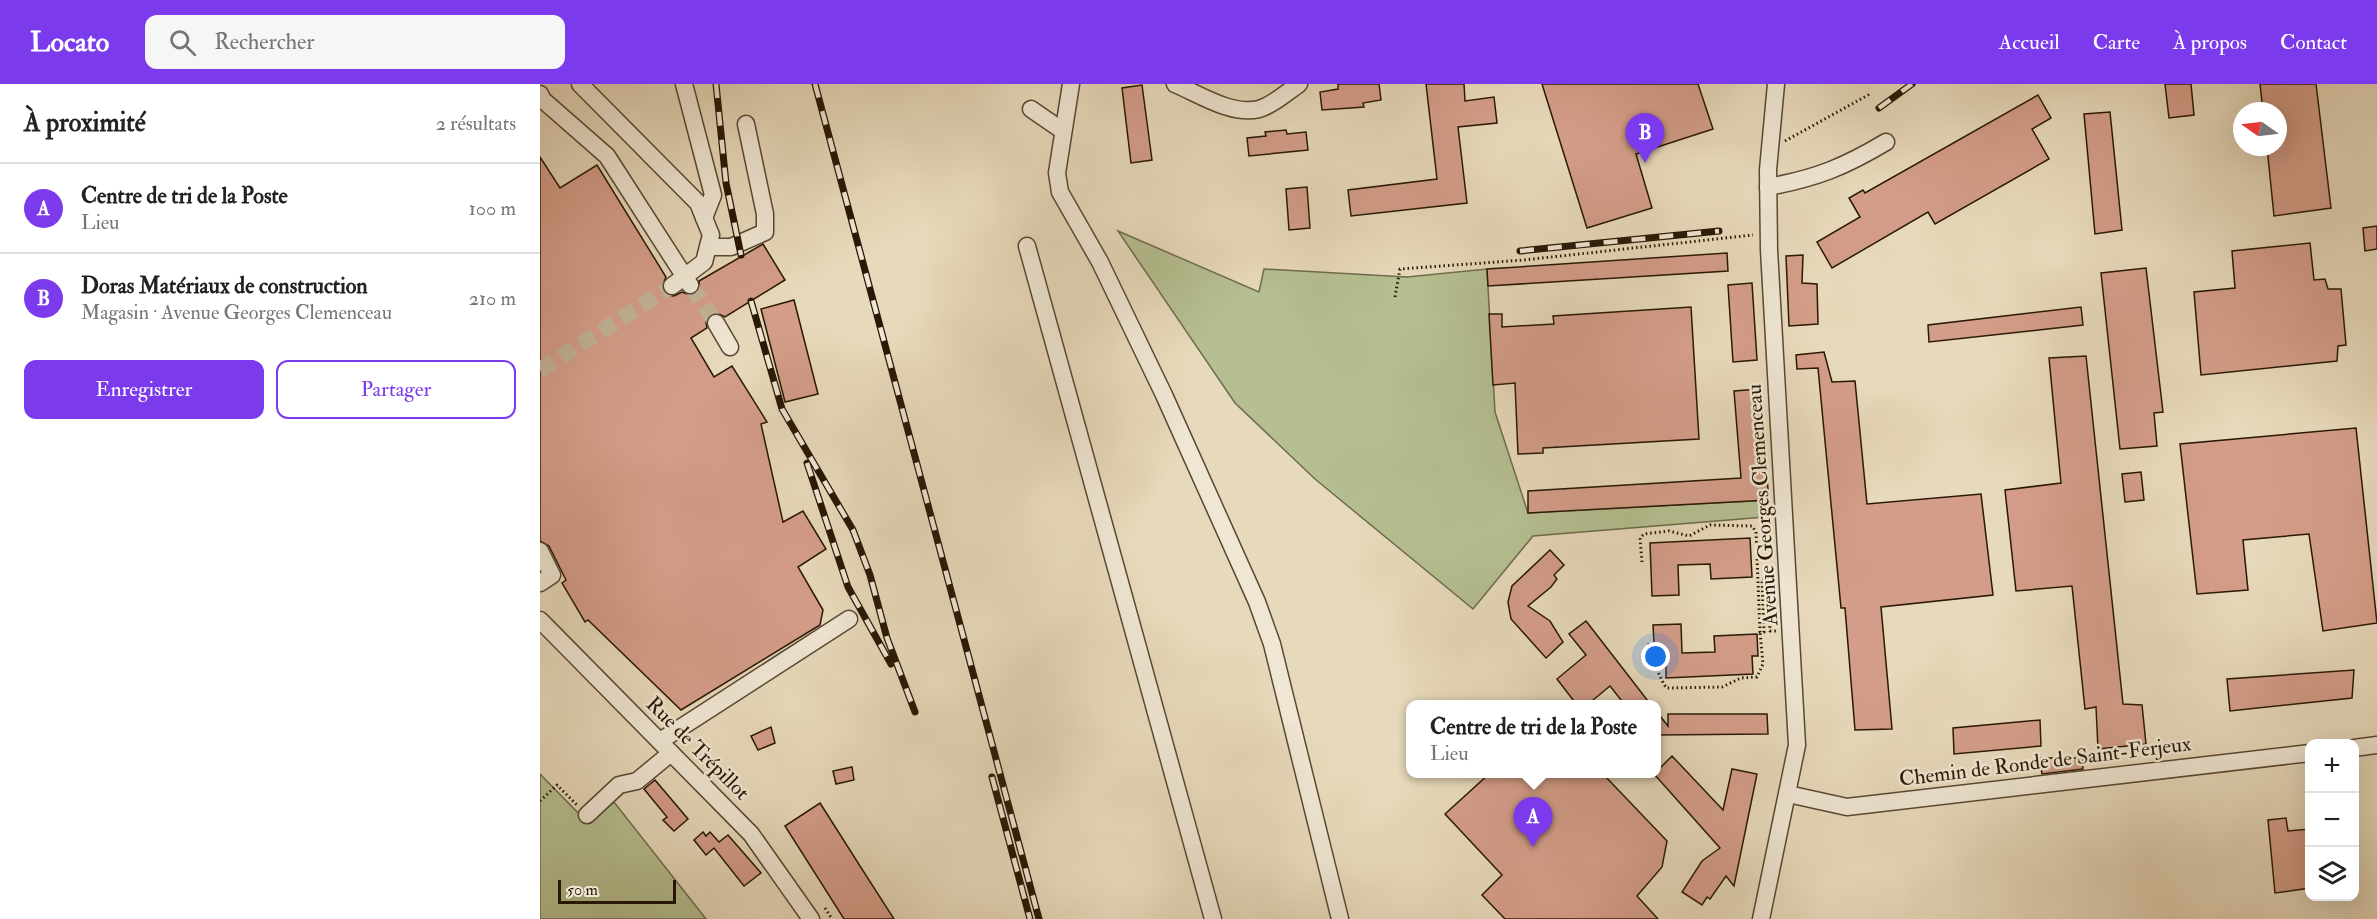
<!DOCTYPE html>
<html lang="fr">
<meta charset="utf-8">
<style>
body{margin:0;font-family:"IM FELL Double Pica",serif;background:#f6f6f6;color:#222}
.controls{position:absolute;right:18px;bottom:18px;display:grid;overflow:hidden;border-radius:12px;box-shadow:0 6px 24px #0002}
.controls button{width:54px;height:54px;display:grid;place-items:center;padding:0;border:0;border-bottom:2px solid #e0e0e0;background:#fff;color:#222;font:30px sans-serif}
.compass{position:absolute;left:1693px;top:18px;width:54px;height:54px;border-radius:50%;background:#fff;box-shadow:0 6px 24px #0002;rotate:284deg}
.scale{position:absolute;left:18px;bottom:15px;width:118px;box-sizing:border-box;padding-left:6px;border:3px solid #281805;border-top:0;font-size:16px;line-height:21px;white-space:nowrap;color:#281805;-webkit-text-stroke:4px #efe6d3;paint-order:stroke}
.you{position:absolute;left:1116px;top:573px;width:21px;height:21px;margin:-15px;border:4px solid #fff;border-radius:50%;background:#1a73e8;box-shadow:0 0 0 9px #1a73e833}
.badge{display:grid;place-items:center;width:39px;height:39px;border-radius:50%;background:#7c3aed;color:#fff;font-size:20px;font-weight:700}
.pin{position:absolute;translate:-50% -50px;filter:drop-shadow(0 2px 3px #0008)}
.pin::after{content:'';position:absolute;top:32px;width:21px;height:18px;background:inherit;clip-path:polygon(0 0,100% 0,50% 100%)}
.popup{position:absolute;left:866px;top:616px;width:255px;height:78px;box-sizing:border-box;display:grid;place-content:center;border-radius:12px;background:#fff;filter:drop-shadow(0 2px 4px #0005);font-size:20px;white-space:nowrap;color:#767676}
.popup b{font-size:22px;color:#222}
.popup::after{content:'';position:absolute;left:50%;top:100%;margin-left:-12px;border:12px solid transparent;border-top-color:#fff}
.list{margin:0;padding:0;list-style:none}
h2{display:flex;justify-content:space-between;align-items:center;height:78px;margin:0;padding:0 24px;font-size:26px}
h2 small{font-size:20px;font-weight:400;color:#767676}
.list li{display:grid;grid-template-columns:39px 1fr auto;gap:18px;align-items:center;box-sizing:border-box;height:90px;padding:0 24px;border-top:2px solid #e0e0e0}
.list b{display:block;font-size:22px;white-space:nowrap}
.list p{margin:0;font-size:20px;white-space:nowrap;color:#767676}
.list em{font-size:20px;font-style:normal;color:#767676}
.actions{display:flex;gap:12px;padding:18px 24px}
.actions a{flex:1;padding:14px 0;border:2px solid #7c3aed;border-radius:12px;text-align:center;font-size:21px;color:#7c3aed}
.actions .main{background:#7c3aed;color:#fff}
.icon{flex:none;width:33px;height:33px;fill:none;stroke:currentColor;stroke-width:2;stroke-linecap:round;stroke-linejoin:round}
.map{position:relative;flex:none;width:1837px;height:835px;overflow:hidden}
header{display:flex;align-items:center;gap:36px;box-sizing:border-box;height:84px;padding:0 30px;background:#7c3aed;color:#fff}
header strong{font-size:28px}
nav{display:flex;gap:33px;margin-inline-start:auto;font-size:21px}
.search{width:420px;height:54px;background:#f6f6f6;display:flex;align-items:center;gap:15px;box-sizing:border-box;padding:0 21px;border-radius:12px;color:#767676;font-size:22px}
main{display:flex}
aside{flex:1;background:#fff}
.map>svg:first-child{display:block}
</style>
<header>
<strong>Locato</strong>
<div class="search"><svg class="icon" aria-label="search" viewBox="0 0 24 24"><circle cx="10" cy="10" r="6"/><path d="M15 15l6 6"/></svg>Rechercher</div>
<nav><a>Accueil</a><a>Carte</a><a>À propos</a><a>Contact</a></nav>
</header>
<main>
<aside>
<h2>À proximité<small>2 résultats</small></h2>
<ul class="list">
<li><span class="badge">A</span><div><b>Centre de tri de la Poste</b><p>Lieu</p></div><em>100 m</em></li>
<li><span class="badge">B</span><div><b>Doras Matériaux de construction</b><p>Magasin · Avenue Georges Clemenceau</p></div><em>210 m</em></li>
</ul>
<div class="actions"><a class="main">Enregistrer</a><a>Partager</a></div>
</aside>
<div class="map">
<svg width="1837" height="835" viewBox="0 0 1837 835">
<rect width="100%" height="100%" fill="#e7d9bb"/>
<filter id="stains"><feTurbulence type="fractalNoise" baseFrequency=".00333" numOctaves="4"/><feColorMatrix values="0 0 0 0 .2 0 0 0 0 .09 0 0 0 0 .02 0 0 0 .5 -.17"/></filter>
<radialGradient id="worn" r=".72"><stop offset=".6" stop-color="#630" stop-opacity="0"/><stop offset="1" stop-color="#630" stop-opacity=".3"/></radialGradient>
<g fill="#b5bf91" stroke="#6e6c4b" stroke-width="1.5">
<polygon points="578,147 719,208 724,185 867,193 947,185 955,328 988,429 1229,416 1225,433 993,452 933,525 775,395 695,319"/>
<polygon points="0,690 48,739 74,718 166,835 0,835"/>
</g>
<g fill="#d49d89" stroke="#281805" stroke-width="1.5">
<polygon points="798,0 839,0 841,16 823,19 824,23 782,26 780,8 798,5"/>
<polygon points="886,0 924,0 925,17 954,13 957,39 918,43 927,119 811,132 808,106 897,95"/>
<polygon points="1002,0 1158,0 1173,45 1096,70 1112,124 1047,144"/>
<polygon points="1625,0 1651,0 1654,31 1629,34"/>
<polygon points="1720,0 1776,0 1791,124 1734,132 1727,63 1738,63 1738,27 1723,27"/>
<polygon points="602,1 612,76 591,79 582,4"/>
<polygon points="1498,11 1511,34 1492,45 1509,75 1395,140 1388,128 1292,184 1277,158 1320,133 1309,114 1323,106 1325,109"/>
<polygon points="1570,28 1582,146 1555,150 1544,30"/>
<polygon points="746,46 747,50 766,48 768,66 709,72 707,54 726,52 725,48"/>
<polygon points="0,73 20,104 57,81 126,193 122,203 127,211 134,212 142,208 150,211 155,210 160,205 159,197 223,160 245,196 185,233 177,229 170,230 166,238 167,244 151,254 174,293 192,282 227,338 221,340 243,438 263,427 286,465 258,483 283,526 280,541 141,626 48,536 45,538 22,499 26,496 9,462 0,457"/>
<polygon points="767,103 770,144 749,146 746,105"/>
<polygon points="1837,142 1837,165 1825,167 1823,144"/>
<polygon points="1770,159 1774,196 1785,195 1788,205 1801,205 1806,261 1798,262 1797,277 1661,291 1654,208 1695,204 1692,167"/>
<polygon points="1187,169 1188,187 948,202 947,185"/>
<polygon points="1263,171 1262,199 1277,200 1278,240 1249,242 1246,172"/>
<polygon points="1606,184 1623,328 1614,329 1617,362 1580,365 1561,189"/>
<polygon points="1212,199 1217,276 1193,278 1188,201"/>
<polygon points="254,216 278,310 245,318 221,225"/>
<polygon points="1151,223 1159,355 1003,364 1003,369 978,370 975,299 953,301 949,230 962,230 962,243 1014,240 1013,232"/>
<polygon points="1541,223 1543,241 1389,258 1388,241"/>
<polygon points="1284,268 1292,298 1315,297 1327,420 1441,410 1453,511 1341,523 1352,645 1315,646 1305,524 1301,524 1278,284 1257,285 1256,271"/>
<polygon points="1546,272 1583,620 1602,621 1606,660 1558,665 1556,623 1545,625 1532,502 1476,507 1465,406 1521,399 1509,274"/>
<polygon points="1219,305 1229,416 988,429 988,407 1201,394 1194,307"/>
<polygon points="1816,344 1837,539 1783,547 1769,450 1703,456 1708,506 1657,510 1640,360"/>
<polygon points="1601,388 1604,416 1585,418 1582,390"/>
<polygon points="1210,454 1212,493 1171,495 1170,480 1138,481 1139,511 1112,512 1110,459"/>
<polygon points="1010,466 1024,481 1014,491 1017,495 1011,503 988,522 1010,537 1023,558 1006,574 971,535 968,518 972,502"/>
<polygon points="1046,537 1084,586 1111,621 1085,621 1070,602 1047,621 1037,621 1017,595 1046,571 1029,550"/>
<polygon points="1141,540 1142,569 1175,568 1174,552 1217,550 1218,572 1212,572 1213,590 1126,594 1126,576 1115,576 1113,541"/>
<polygon points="1814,586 1812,614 1690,627 1687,595"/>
<polygon points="1116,627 1128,642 1128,630 1227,630 1228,650 1116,651"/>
<polygon points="1500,636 1501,662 1414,670 1413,644"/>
<polygon points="231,643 235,659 218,666 211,652"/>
<polygon points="1132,672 1183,726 1192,685 1217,690 1194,802 1186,792 1170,815 1167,813 1162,821 1142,808 1162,777 1180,764 1114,690"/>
<polygon points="1499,674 1542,674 1543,685 1502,690"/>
<polygon points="312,683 314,696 296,700 293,687"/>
<polygon points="949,690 1063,690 1127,757 1122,783 1097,812 1118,835 965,835 942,811 962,791 905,730"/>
<polygon points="115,696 148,735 134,747 123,736 127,733 104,705"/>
<polygon points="280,719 320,782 354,835 304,835 245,742"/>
<polygon points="1746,734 1748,747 1770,745 1770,804 1735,809 1728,736"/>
<polygon points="163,748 166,752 170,748 179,758 188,751 221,789 204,802 174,764 166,771 154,756"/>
</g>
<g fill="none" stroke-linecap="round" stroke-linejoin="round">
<g stroke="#c1b297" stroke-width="16" stroke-dasharray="16 8" stroke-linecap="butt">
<polyline points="151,202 176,239"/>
<polyline points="0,286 132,202"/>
</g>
<defs>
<g id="minor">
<polyline points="40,0 158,119 171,151 164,178 132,202"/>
<polyline points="144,0 173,111 164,134"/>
<polyline points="531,0 517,89 520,108 560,178 624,311 717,518 732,560 800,835"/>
<path d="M635,0C659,10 692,32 719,25C733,21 747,8 759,0"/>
<polyline points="0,10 3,16 67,72 150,201"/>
<polyline points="491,25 520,45"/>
<path d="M1228,103C1277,94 1304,83 1346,58"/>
<polyline points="487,162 673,835"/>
<polyline points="168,163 191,163 225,148 225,130 206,40"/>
<polyline points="176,239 190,263"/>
<polyline points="0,467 12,491 0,499"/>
<polyline points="0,536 211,750 271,835"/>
<polyline points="120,657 309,535"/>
<polyline points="1814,664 1837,661"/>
<polyline points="1248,710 1307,723 1770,669"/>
<polyline points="47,731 79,701 97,697 131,669"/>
<polyline points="1221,835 1257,661 1229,166 1228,86 1236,0"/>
</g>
</defs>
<use href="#minor" stroke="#584832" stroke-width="19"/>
<g stroke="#281805" stroke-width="3" stroke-dasharray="1.5 3" stroke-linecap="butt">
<polyline points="1245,57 1330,10"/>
<polyline points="855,213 860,185 984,176 1213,151"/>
<polyline points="1102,478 1100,454 1104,450 1129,447 1149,452 1170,441 1212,442 1216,448 1220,548 1224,548 1222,495 1228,494 1230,547 1236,547"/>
<path d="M1109,559C1109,566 1122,601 1127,604L1182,603L1201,594L1217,593L1223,580L1220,548"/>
<polyline points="0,717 17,701 37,721"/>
<polyline points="285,824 292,835"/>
</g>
<use href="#minor" stroke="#efe6d3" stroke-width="16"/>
<defs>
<g id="rail">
<polyline points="176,0 186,99 201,171"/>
<polyline points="275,0 499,835"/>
<polyline points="1339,24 1372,0"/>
<polyline points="980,167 1179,147"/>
<polyline points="211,217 242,325 313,446 330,491 347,554 375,628"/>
<polyline points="267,379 308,503 351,580"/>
<polyline points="452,693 490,835"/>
</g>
</defs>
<use href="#rail" stroke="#281805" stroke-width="7"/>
<use href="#rail" stroke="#efe6d3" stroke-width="4.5" stroke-dasharray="14" stroke-linecap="butt"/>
</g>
<g text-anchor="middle" stroke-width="5" stroke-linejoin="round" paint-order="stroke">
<g font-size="21" fill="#281805" stroke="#efe6d3">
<text transform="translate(1222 421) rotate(-94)" y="7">Avenue Georges Clemenceau</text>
<text transform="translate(158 664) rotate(45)" y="7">Rue de Trépillot</text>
<text transform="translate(1505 677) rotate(-7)" y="7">Chemin de Ronde de Saint-Ferjeux</text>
</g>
</g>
<rect width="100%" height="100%" filter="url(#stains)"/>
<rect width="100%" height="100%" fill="url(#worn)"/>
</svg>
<div class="controls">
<button>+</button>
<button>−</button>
<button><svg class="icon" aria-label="layers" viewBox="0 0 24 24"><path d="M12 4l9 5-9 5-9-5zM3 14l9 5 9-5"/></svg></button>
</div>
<svg class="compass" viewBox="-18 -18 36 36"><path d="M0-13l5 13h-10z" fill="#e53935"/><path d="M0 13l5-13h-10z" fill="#767676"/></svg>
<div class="scale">50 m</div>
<div class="you"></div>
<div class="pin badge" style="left:993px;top:763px">A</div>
<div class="popup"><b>Centre de tri de la Poste</b>Lieu</div>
<div class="pin badge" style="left:1105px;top:79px">B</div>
</div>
</main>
